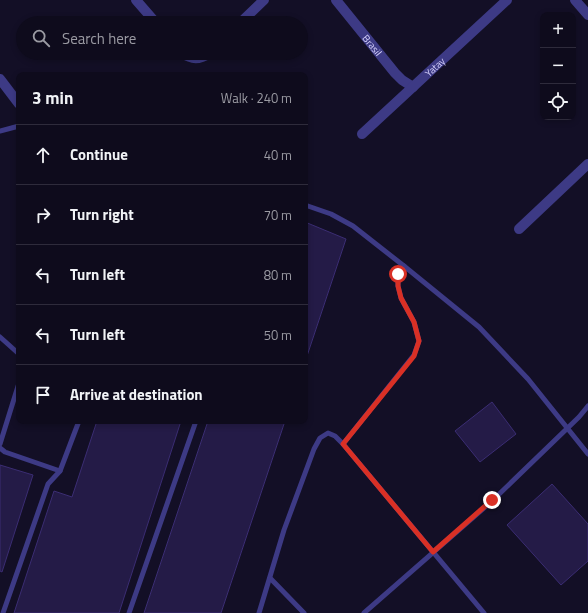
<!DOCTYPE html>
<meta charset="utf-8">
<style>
body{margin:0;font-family:"Titillium Web",sans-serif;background:#1c1929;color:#f1f3f6}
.controls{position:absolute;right:12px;top:12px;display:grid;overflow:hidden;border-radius:8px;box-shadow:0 2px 6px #0003}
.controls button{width:36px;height:36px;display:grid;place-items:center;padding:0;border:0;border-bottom:1px solid #2e2b3b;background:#0e0b1c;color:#f1f3f6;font:20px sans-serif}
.stop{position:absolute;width:12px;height:12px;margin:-9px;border:3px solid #d93025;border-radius:50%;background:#fff}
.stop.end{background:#d93025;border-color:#fff;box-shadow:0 1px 4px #0008}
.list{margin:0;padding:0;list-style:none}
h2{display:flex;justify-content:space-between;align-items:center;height:52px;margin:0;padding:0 16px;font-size:17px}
h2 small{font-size:13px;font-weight:400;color:#9b9ba3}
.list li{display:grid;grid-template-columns:26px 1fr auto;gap:12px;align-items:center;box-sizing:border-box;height:60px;padding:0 16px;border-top:1px solid #2e2b3b}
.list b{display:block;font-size:15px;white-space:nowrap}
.list em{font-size:13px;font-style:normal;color:#9b9ba3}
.icon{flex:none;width:22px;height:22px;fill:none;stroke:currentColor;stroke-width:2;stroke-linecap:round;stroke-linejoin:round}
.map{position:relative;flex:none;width:588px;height:613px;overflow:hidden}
.search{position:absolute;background:#0e0b1c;box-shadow:0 2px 6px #0003;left:16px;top:16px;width:292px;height:44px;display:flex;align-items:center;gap:10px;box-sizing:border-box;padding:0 14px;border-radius:22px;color:#9b9ba3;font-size:15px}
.panel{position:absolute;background:#0e0b1c;box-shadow:0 2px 6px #0003;left:16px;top:72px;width:292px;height:352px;border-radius:8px}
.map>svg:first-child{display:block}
</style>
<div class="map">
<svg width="588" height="613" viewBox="0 0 588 613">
<rect width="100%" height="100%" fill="#130f26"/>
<g fill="#241b47" stroke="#3b2d73">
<polygon points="305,222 346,239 305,362"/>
<polygon points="492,402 516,434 480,462 455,431"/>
<polygon points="97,421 181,421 119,613 14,613 54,491 72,497"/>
<polygon points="208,421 285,421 221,613 144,613"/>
<polygon points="0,465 33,475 2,572 0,571"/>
<polygon points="552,484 588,524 588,561 561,585 507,525"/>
</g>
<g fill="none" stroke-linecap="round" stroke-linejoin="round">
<g stroke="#3d3a85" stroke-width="5">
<polyline points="0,131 19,126"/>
<polyline points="305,205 331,214 353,226 404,266 479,327 528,379 588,454"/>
<polyline points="0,337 19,354"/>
<polyline points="0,444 19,383"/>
<polyline points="343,444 414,355 419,341 414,322 401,298 398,286 398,274 404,266"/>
<polyline points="0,448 5,452 60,471"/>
<polyline points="270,578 304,613"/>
<polyline points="3,613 48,484 60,471 79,421"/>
<polyline points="129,613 196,421"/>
<polyline points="259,613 284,530 314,449 320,438 328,433 335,436 343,444 484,613"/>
<polyline points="364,613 492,501 579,417 588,406"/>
</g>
<g stroke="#3d3a85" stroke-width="10">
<polyline points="136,0 156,23"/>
<path id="s1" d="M336,0L395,73L402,80L413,87"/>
<polyline points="575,0 588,15"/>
<polyline points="240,23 264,0"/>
<path d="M182,53C192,60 199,60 210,53"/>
<polyline points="0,79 19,104"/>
<path id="s2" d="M362,134L507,0"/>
<polyline points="519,229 588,164"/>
</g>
</g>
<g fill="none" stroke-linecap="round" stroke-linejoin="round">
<polyline stroke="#d93025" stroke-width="5" points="398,274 398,286 401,298 414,322 419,341 414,356 343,444 433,552 492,500"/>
</g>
<g text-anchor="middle" stroke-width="4" stroke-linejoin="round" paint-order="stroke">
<g font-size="10" fill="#d9d4ff" stroke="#130f26">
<text dy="4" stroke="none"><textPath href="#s1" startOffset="58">Brasil</textPath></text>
<text dy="4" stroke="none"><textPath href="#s2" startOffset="99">Yatay</textPath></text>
</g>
</g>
</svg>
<div class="controls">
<button>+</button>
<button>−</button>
<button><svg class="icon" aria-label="locate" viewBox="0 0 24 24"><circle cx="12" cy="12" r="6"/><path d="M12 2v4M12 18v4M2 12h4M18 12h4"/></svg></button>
</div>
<div class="stop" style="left:398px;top:274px"></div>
<div class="stop end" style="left:492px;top:500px"></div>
<div class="search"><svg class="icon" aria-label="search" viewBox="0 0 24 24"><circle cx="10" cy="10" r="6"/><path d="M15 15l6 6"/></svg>Search here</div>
<section class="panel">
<h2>3 min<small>Walk · 240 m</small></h2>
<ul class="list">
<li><svg class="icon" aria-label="ahead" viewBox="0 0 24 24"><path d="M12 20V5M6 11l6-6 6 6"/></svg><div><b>Continue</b></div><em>40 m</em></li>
<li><svg class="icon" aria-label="right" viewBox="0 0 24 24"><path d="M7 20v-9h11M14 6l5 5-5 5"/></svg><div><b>Turn right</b></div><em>70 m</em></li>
<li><svg class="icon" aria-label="left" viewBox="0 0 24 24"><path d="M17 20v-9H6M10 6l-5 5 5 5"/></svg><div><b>Turn left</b></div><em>80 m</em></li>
<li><svg class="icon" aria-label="left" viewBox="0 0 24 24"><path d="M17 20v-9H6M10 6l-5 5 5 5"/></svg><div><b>Turn left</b></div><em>50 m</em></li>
<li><svg class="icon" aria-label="arrive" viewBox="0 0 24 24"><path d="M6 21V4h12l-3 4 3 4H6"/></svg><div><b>Arrive at destination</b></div></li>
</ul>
</section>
</div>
